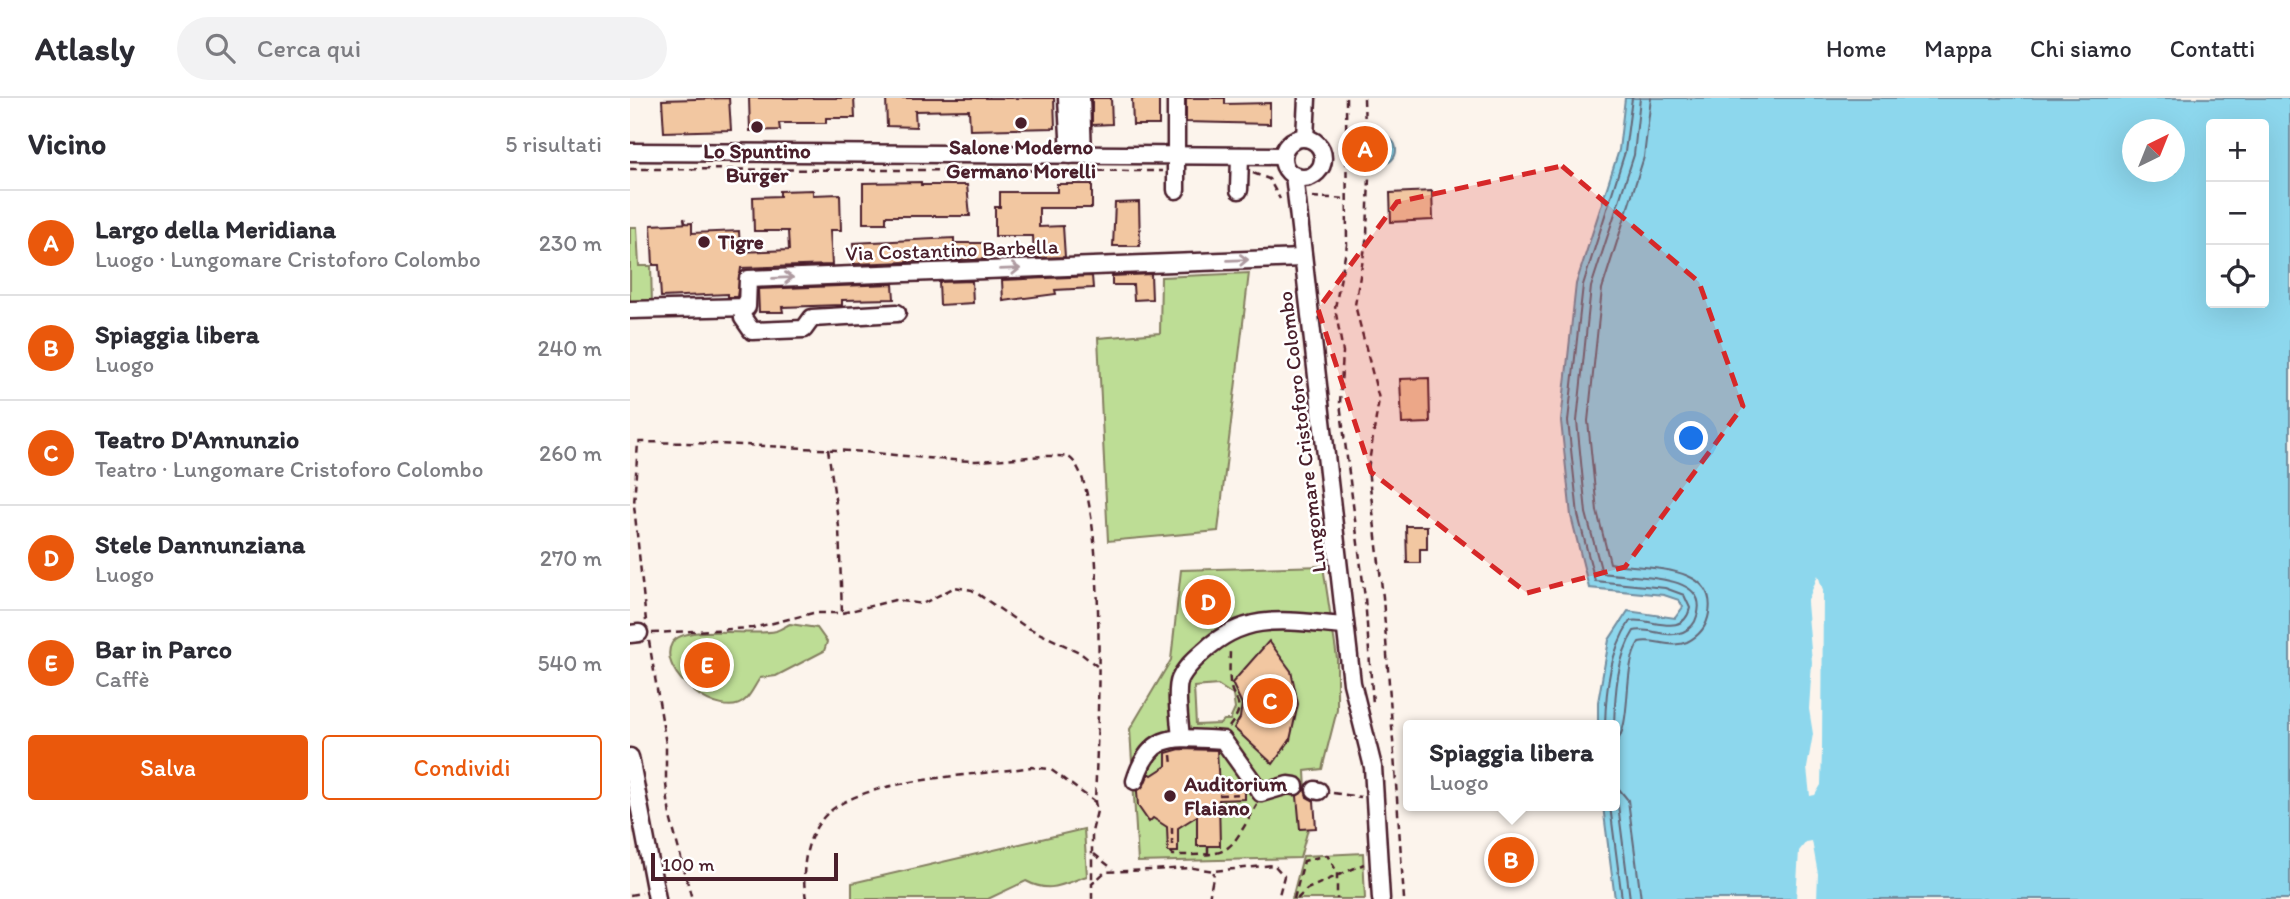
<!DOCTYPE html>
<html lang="it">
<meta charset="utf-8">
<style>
body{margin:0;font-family:Itim,sans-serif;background:#f2f2f3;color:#2b2b33}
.controls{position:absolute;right:21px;top:21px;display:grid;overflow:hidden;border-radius:7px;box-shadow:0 7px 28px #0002}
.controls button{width:63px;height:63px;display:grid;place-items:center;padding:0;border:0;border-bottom:2px solid #e1e1e2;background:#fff;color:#2b2b33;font:35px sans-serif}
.compass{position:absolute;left:1492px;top:21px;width:63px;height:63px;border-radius:50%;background:#fff;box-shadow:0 7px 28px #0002;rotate:43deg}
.scale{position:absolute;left:21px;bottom:18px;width:187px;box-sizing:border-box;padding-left:7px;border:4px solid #4a1f2b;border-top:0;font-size:19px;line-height:24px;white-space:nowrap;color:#4a1f2b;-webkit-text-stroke:5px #fff;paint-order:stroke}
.you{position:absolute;left:1062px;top:341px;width:24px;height:24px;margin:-18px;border:5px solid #fff;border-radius:50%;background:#1a73e8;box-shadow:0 0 0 10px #1a73e833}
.badge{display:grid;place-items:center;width:46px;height:46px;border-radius:50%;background:#ea580c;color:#fff;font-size:23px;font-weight:700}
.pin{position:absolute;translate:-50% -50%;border:4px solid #fff;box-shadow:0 2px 7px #0006}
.popup{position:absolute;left:773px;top:622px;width:217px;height:91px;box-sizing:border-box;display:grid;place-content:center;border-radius:7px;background:#fff;filter:drop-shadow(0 2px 5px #0005);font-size:23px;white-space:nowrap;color:#7c7c81}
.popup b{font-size:26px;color:#2b2b33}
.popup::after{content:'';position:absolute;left:50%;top:100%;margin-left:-14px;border:14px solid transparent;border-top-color:#fff}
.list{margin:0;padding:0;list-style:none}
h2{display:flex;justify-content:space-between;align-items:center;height:91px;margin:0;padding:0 28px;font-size:30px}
h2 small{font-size:23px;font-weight:400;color:#7c7c81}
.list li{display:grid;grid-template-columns:46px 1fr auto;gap:21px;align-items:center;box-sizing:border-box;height:105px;padding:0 28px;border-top:2px solid #e1e1e2}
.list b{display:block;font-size:26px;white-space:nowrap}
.list p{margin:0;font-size:23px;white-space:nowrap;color:#7c7c81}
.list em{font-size:23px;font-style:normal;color:#7c7c81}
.actions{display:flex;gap:14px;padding:21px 28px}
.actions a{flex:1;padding:16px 0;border:2px solid #ea580c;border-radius:7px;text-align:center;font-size:24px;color:#ea580c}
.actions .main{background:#ea580c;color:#fff}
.icon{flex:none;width:38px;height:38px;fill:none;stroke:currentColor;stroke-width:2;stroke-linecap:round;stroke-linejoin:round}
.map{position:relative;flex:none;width:1660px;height:801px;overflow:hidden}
header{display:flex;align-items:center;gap:42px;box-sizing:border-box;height:98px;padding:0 35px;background:#fff;border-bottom:2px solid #e1e1e2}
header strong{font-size:33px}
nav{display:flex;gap:38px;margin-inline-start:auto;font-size:24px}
.search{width:490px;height:63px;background:#f2f2f3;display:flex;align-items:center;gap:18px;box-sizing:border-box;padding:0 24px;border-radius:38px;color:#7c7c81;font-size:26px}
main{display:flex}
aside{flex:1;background:#fff}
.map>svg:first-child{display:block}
</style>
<header>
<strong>Atlasly</strong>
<div class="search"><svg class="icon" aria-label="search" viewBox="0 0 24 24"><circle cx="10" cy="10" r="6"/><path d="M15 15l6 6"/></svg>Cerca qui</div>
<nav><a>Home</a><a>Mappa</a><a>Chi siamo</a><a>Contatti</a></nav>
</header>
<main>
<aside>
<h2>Vicino<small>5 risultati</small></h2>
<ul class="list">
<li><span class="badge">A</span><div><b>Largo della Meridiana</b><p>Luogo · Lungomare Cristoforo Colombo</p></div><em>230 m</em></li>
<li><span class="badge">B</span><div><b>Spiaggia libera</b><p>Luogo</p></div><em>240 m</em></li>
<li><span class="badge">C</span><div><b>Teatro D'Annunzio</b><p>Teatro · Lungomare Cristoforo Colombo</p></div><em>260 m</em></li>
<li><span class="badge">D</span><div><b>Stele Dannunziana</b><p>Luogo</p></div><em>270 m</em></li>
<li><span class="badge">E</span><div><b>Bar in Parco</b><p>Caffè</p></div><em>540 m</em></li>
</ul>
<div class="actions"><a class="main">Salva</a><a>Condividi</a></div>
</aside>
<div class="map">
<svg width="1660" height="801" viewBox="0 0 1660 801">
<rect width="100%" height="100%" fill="#fcf4ec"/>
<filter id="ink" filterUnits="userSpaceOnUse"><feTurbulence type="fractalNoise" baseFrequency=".0143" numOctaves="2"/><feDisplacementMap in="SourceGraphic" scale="14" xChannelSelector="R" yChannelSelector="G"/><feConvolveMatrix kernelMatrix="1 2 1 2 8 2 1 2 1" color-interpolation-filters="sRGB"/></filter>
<g filter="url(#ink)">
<g fill="#bddd95" stroke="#847e60" stroke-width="2" fill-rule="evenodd">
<polygon points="0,129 7,129 9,168 21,168 22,206 0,207"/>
<polygon points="619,175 588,433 478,443 468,240 530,235 531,179"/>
<path d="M693,468L707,560V612L692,671L675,673L678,731L670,760L508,764L500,631L541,562L551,472ZM588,587L603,597L605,611L600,622H594L590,626L566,627L564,589Z"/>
<path d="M160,526L187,530L197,544L194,553L146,578L130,580C125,587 121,597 115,602C92,625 25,574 42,545C54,525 124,539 146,533C151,531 156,528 160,526Z"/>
<path d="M454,731L457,778C433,786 420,796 396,783L358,801H222V785Z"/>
<polygon points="733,755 735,801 662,801 673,758"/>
</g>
<g fill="#8dd7ed" stroke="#728d9f" stroke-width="2" fill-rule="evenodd">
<path d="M995,0H1660V801H985L973,708H984V627H968V604L979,542L998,513L1045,520L1053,509L1049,502L1034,497L959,490L941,418L931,323L946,186L989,52ZM1581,26H1634V205H1581ZM1503,32H1545V74H1503Z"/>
<circle cx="752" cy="52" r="14"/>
</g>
<g fill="#fcf4ec">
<polygon points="1188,477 1193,492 1192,652 1191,687 1185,697 1180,698 1177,670 1183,636 1179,611 1182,564 1177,505"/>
<polygon points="1182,743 1188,776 1187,801 1166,801 1169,753 1176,744"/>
</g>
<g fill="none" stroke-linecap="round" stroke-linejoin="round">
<g stroke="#656979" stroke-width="2">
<path d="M975,627C976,590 980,554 1000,523C1020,519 1053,541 1060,510L1054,497L1035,490L965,483L948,417L938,323L953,187L995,54L1002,0"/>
<path d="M984,627C985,596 987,559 1004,533C1019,529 1037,541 1053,534C1060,531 1065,526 1067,518C1082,473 996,480 972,475L956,415L947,323L961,189L1004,57L1010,0"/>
<path d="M984,647C1004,627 991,572 1009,544C1024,540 1041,551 1057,544C1069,538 1077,528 1079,515C1088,464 1009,472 980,465L967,413L958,323L972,191L1014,59L1021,0"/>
<polyline points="984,685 998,702 1011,801"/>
<polyline points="984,698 988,707 1000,801"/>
<polyline points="980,708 992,801"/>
</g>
</g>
<g fill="#f2c7a1" stroke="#4a1f2b" stroke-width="2">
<polygon points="99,0 101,32 34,34 32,2"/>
<polygon points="119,0 224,0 225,20 196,20 196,25 149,25 150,32 120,33"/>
<polygon points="256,0 424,0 425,30 340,32 339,12 285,13 286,29 257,28"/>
<polygon points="462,0 481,0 482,26 462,27"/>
<polygon points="502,0 529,0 529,27 503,27"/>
<polygon points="556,0 595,0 595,6 640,5 640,26 556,24"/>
<polygon points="291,84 291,87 337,87 340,118 256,118 256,125 233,125 233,85"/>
<polygon points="427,86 462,86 462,110 409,110 409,129 433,128 435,159 404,160 403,138 365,138 365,109 370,109 370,94 427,94"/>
<polygon points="183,92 183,97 210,96 211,132 200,132 202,167 111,170 107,199 98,199 98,196 31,199 29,167 23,167 21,127 62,125 62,135 109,133 110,154 159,152 158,133 124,133 123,99 150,98 150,93"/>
<polygon points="802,93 803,122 761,124 760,95"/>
<polygon points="509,104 510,148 483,148 485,105"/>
<polygon points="324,140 324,145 356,145 356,161 224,166 223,145"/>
<polygon points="521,176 522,201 504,202 503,187 482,187 482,178"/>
<polygon points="462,178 463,190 425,192 426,196 373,203 372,182"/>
<polygon points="342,183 343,205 310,207 309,184"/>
<polygon points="263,186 264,201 212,202 212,207 152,209 153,214 129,214 128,191"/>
<polygon points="799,280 800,325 772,326 770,281"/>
<polygon points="776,428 797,428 797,451 790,451 790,465 777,465"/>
<polygon points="639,543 661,573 668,606 660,642 643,666 604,630 610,620 612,606 602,585"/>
<polygon points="550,651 587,652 589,691 615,690 615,701 589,702 590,748 567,748 567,718 548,730 548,754 538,754 537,729 523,720 519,724 508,708 507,693 514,687 519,675 522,677 536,668 536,655"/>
<polygon points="675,691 677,699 684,703 686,730 670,731 667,698"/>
</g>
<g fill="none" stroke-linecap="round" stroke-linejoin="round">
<defs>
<g id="minor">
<polyline points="437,0 440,57"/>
<polyline points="451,0 453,57"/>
<polyline points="546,0 546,92"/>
<circle cx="673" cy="60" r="20"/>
<polyline points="675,40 677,0"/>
<polyline points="0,54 653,58"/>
<polyline points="664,77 722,585 743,669 751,801"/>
<polyline points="609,92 610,58"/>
<polyline points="112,210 113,220 122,233 174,231 182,220 267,215"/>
<polyline points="0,212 117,209 118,181 673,160"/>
<polyline points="0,536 9,535"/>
<path d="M551,640C550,627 545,592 550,581C555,570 565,561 574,553C618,512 661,524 715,528"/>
<polyline points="0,659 27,801"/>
<path d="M505,683C521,631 547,640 593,642L631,695L658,687L665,688"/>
<polyline points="685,692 689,693"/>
</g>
</defs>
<use href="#minor" stroke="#4a1f2b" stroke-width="21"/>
<g stroke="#4a1f2b" stroke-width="2.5" stroke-dasharray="7 5" stroke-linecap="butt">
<polyline points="716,0 717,147 705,210 713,254 710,305 735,500 743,606"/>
<polyline points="734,0 735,31 728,53 739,78 737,138 725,207 749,301 738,371 753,499 774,801"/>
<polyline points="0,71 532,73"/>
<polyline points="623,75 639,81 650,101"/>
<polyline points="682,99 717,101"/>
<polyline points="54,120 55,125"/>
<polyline points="198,351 209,429 212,515"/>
<path d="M16,523L4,407L8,344C79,345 149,348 220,353C262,356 304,362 346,363C363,363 432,354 440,360C480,390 467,648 465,704L467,713L462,734V786"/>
<polyline points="22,535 123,530 183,515 212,515 265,502 292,506 325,489 342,492 396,529 449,554 468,569"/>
<polyline points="19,543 36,646 36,686 40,719 62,801"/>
<path d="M599,629C619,603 602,605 600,584C599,573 600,561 600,550"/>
<polyline points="541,657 542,667"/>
<polyline points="703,695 731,699"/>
<polyline points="589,697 615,696"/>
<path d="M542,729V757C603,757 596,758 627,707"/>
<polyline points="578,748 578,757"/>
<polyline points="464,756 483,771"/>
<polyline points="0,797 12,795"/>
<path d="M176,801C171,772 175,736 198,715C238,679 348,678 401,669L420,671L465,704"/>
<polyline points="462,801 462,786 475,774 563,770 584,773 644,767 654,778 648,801"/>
<polyline points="579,801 584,774"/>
<polyline points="664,801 674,763 697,757 707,774 707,801"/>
<polyline points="667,801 677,791 734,766"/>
</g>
<use href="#minor" stroke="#fff" stroke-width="16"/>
</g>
<defs><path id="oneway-shaft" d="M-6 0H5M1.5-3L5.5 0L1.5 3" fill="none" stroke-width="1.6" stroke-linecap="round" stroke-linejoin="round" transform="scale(1.75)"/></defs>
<g stroke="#ae9aa0">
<use href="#oneway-shaft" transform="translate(608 162) rotate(-2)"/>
<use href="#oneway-shaft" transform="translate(380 171) rotate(-2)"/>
<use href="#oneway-shaft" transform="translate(153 180) rotate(-2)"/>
</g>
</g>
<path fill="#d62828" fill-opacity="0.2" stroke="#d62828" stroke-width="5" stroke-dasharray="14 9" stroke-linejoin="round" d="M932,68L1069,184L1113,308L995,469L897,495L741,374L688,211L767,104Z"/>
<g fill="#4a1f2b" stroke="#fff" stroke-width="2.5">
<circle cx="391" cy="25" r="7"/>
<circle cx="127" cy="29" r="7"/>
<circle cx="74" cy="144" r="7"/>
<circle cx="540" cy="698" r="7"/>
</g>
<g text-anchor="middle" stroke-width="5" stroke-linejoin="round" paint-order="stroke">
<g font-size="21" font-weight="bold" fill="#4a1f2b" stroke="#fff">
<text x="391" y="56">Salone Moderno<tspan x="391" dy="24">Germano Morelli</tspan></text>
<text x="127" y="60">Lo Spuntino<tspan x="127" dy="24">Burger</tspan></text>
<text x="88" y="151" text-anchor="start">Tigre</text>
<text x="554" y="693" text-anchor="start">Auditorium<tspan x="554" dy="24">Flaiano</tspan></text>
</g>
<g font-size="21" fill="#4a1f2b" stroke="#fff">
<text transform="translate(322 152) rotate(-2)" y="7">Via Costantino Barbella</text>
<text transform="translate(672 334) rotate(-97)" y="7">Lungomare Cristoforo Colombo</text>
</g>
</g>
</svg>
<div class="controls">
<button>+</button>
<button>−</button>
<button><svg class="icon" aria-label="locate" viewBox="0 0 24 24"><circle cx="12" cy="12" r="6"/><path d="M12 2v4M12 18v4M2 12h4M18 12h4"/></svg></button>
</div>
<svg class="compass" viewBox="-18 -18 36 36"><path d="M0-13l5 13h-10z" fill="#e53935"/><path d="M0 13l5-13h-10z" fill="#7c7c81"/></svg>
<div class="scale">100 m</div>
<div class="you"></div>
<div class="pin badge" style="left:735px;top:51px">A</div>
<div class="pin badge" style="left:881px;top:762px">B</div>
<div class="popup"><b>Spiaggia libera</b>Luogo</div>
<div class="pin badge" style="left:640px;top:603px">C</div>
<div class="pin badge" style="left:578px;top:504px">D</div>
<div class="pin badge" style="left:77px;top:567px">E</div>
</div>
</main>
